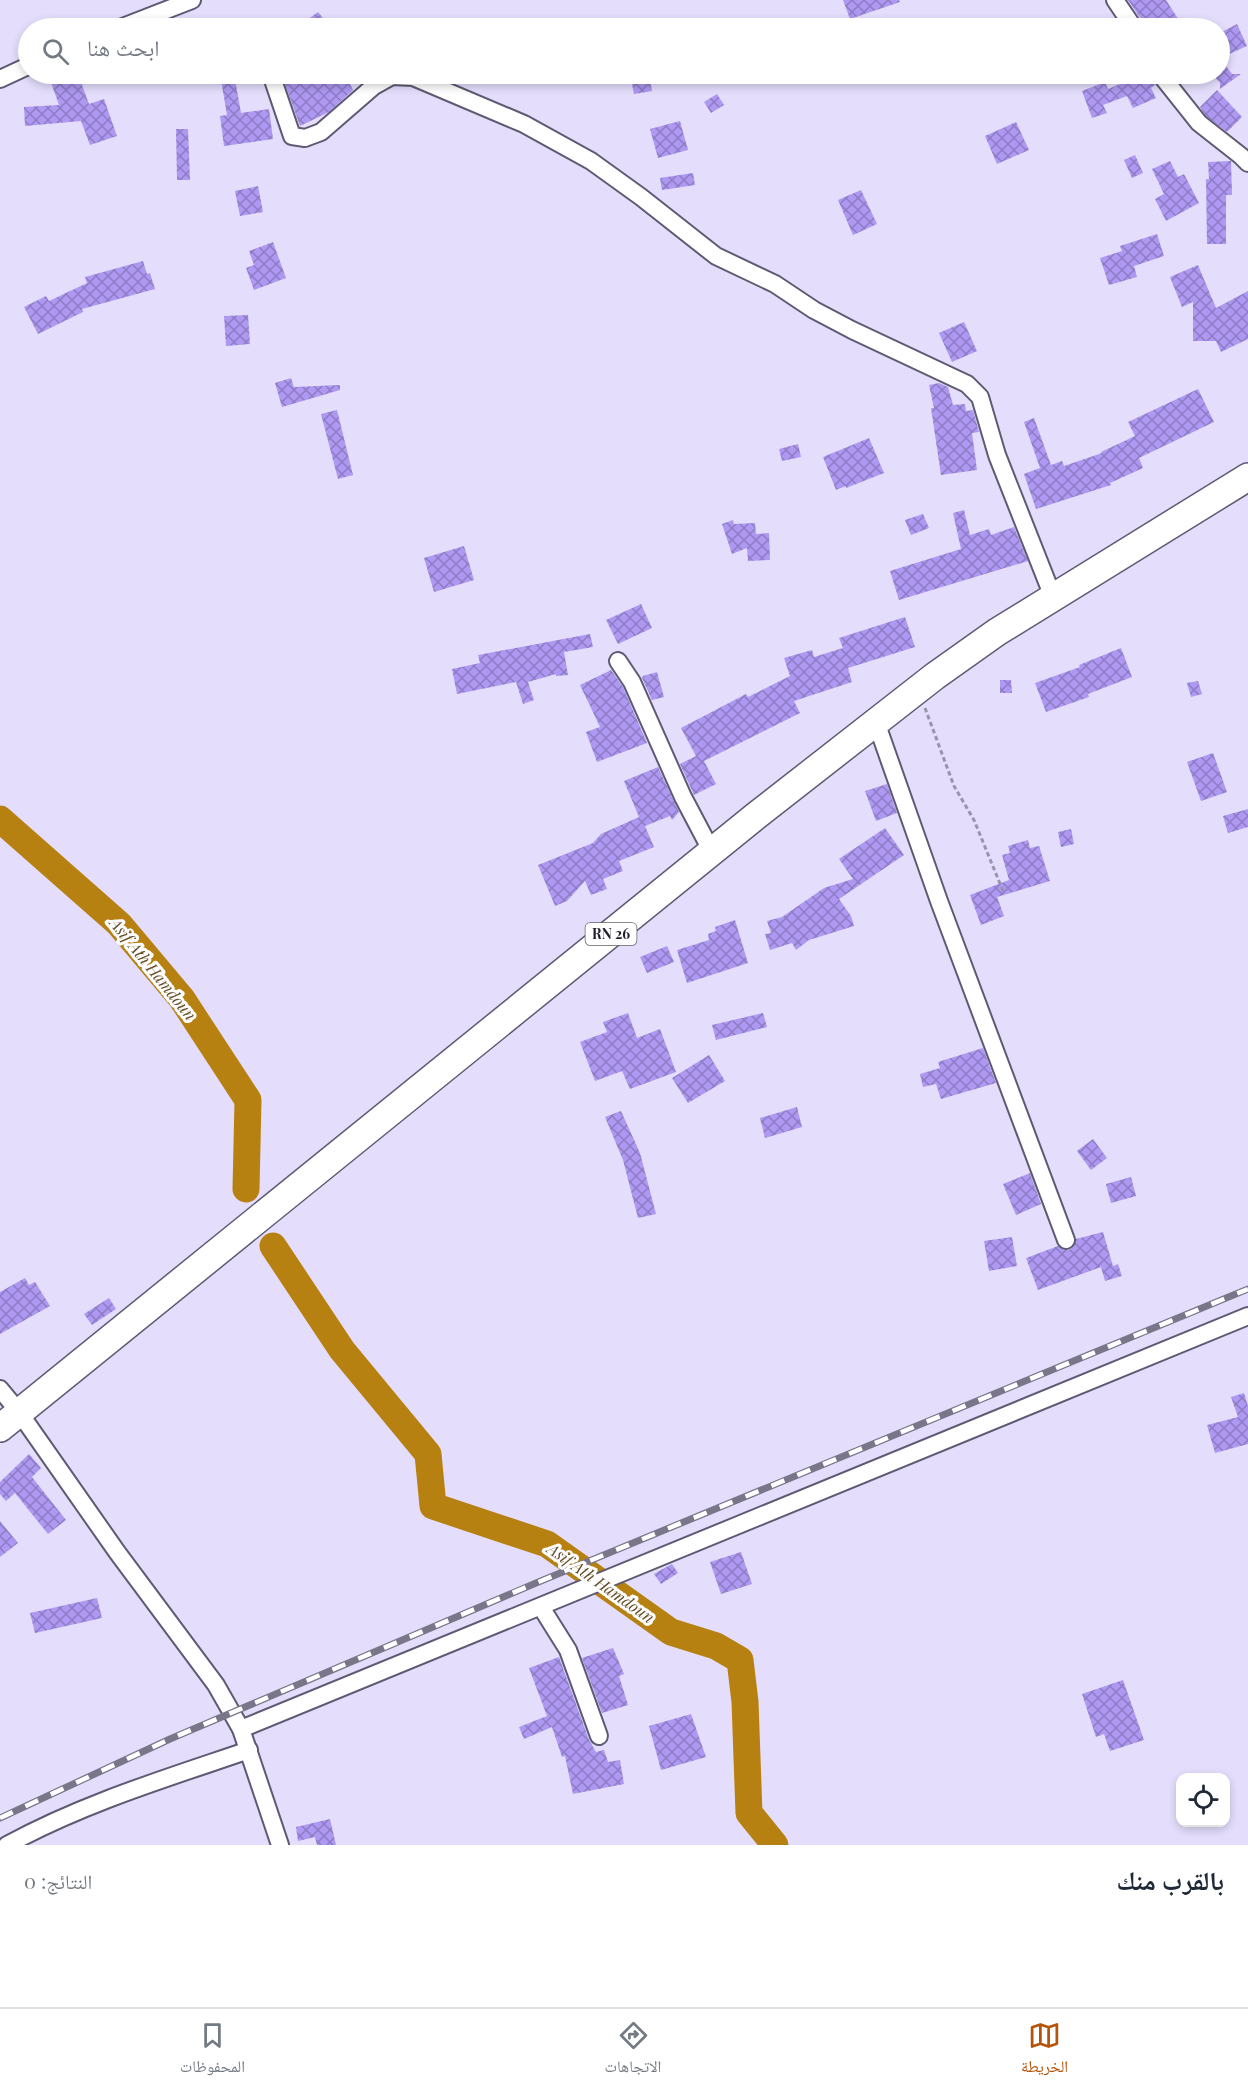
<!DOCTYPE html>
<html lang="ar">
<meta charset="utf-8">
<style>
body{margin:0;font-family:"Playfair Display","Noto Naskh Arabic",serif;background:#f6f6f7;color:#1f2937;direction:rtl}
.controls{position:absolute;right:18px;bottom:18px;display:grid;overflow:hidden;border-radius:12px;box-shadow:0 3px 9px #0003}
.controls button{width:54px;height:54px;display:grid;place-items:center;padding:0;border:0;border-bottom:2px solid #e0e1e3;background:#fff;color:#1f2937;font:30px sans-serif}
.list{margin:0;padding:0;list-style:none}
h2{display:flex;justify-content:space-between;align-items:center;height:78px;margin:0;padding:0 24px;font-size:26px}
h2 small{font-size:20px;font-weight:400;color:#747a83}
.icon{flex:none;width:33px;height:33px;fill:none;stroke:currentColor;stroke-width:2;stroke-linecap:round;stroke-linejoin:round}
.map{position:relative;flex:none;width:1248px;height:1845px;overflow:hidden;direction:ltr}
.search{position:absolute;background:#fff;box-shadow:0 3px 9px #0003;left:18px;right:18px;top:18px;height:66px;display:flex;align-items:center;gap:15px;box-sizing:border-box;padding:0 21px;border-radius:33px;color:#747a83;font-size:22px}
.sheet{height:162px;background:#fff}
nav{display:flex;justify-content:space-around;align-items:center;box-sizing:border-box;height:84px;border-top:2px solid #e0e1e3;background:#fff;font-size:16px;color:#747a83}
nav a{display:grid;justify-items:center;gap:3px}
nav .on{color:#b45309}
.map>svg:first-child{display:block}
</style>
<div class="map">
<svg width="1248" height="1845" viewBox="0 0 1248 1845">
<defs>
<pattern id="building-cross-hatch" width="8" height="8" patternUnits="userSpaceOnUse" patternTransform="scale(1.5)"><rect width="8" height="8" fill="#ae98f2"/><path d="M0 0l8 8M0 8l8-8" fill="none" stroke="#8d7bc4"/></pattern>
</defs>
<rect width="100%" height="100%" fill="#e4defc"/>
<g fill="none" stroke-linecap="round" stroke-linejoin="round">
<g stroke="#b78112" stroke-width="27">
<polyline points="0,819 119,924 182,999 248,1100 246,1189"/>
<polyline points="273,1246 342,1350 428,1454 433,1506 547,1544 671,1632 716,1646 740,1660 745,1702 749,1813 775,1845"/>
</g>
</g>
<g fill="url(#building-cross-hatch)">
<polygon points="843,0 899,0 900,2 850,19"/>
<polygon points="1128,0 1166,0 1184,28 1144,28 1143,22"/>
<polygon points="318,12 331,28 314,28 307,20"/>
<polygon points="1237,24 1247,46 1220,58 1232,74 1241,74 1220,89 1220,83 1212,74 1220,74 1220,33"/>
<polygon points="48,74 78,74 89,104 104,99 117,136 90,145 81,121 25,126 24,107 59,105"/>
<polygon points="220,74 234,74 241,113 269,109 273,139 224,146 220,116 227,115"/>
<polygon points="299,74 345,74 353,90 329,112 300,126 284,81"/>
<polygon points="630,74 649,74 652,91 634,94"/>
<polygon points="1144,74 1150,74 1155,85 1151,88 1156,98 1133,108 1127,96 1103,105 1107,113 1092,118 1082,91 1105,82 1108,89"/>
<polygon points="1217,90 1242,117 1227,132 1206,116 1200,107"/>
<polygon points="717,94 724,105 711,113 704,102"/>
<polygon points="680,121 688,150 658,158 650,129"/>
<polygon points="1016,122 1029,150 997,164 985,136"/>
<polygon points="176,129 188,129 190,180 177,180"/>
<polygon points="1135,155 1143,173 1132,178 1124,160"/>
<polygon points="1170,161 1178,177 1184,174 1199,203 1166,221 1155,199 1164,194 1152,169"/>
<polygon points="1231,161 1232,195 1226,195 1226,244 1207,244 1206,179 1209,179 1208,162"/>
<polygon points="693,173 695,185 662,190 660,178"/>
<polygon points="258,186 263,212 240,216 235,191"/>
<polygon points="861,190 877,224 853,235 838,200"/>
<polygon points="1157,234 1164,256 1134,266 1137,277 1109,285 1100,258 1122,251 1120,246"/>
<polygon points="273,242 286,278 254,290 246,268 254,265 249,251"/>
<polygon points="143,261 147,274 150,273 155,289 82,309 83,312 38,334 24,307 46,296 49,301 87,283 85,277"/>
<polygon points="1198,265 1216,308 1248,291 1248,339 1221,352 1216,341 1193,341 1193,302 1182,307 1170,277"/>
<polygon points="248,315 250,344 226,346 224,316"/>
<polygon points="964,322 977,351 952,362 939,333"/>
<polygon points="291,378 294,387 340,385 340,390 282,407 275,383"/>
<polygon points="939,383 948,387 953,405 965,404 966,411 973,410 979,432 972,433 977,470 941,475 931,408 934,408 929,385"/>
<polygon points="1198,389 1214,422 1139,458 1143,468 1110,483 1111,485 1036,509 1024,474 1040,468 1024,422 1034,418 1051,465 1062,461 1064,466 1102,453 1101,452 1135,436 1128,422"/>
<polygon points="337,410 353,475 338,479 321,414"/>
<polygon points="869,438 884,473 846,488 846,486 836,490 823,457"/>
<polygon points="798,444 801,457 782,461 779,449"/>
<polygon points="964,510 970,535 989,529 991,535 1014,527 1028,561 899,600 890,571 961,549 953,513"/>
<polygon points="923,514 929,528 911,535 905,520"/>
<polygon points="733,520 734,524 755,523 756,534 769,533 770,560 748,561 747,548 732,554 722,524"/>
<polygon points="464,546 474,580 434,592 424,558"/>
<polygon points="641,604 652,628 618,644 606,620"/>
<polygon points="905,617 915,647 848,668 852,682 794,701 800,713 704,761 716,784 694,795 680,764 696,756 681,728 746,694 748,697 790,676 784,658 812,650 814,657 843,648 839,638"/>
<polygon points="590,634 593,647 564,652 568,675 556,676 556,674 528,682 534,700 523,704 516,682 457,694 452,669 480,663 478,655"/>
<polygon points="1121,648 1132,677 1088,694 1089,697 1046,712 1035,683 1080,667 1079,665"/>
<polygon points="611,670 623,687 647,743 597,762 586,732 600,727 580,685"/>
<polygon points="657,672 664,697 652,700 642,678 643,676"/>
<polygon points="1000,680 1011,680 1012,693 1000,693"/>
<polygon points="1198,681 1202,694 1191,697 1187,683"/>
<polygon points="1213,753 1227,792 1201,801 1187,762"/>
<polygon points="658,767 679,812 672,820 670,816 645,826 654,847 619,861 623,871 603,879 607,889 591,895 585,881 567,901 555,906 538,865 593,843 601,834 639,817 624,781"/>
<polygon points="887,784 897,813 876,821 865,791"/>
<polygon points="1248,809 1248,827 1228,833 1223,816"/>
<polygon points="885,828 904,855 839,899 851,916 854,926 809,940 796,950 792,943 770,950 765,934 771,933 767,921 782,917 824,888 853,879 839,859"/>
<polygon points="1071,829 1074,844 1061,847 1058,832"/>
<polygon points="1028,840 1030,848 1039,846 1050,881 997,897 1004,916 981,925 970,895 1009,880 1002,855 1010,853 1008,846"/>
<polygon points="735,920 748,963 687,983 677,950 709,940 708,934 716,931 715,927"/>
<polygon points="667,946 674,962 647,973 640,957"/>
<polygon points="628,1013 637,1038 660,1029 676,1072 630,1089 622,1071 595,1081 580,1042 607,1032 603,1022"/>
<polygon points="763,1013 767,1027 716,1040 712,1025"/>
<polygon points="983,1048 996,1083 941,1099 936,1084 923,1087 920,1074 940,1068 938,1062"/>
<polygon points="709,1055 725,1081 688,1103 672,1078"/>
<polygon points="797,1107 802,1127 765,1138 760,1118"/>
<polygon points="621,1111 640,1153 656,1214 638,1218 623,1160 605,1117"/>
<polygon points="1093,1139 1107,1158 1091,1170 1077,1151"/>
<polygon points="1030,1173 1041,1204 1016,1215 1003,1184"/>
<polygon points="1131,1177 1136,1196 1111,1203 1106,1184"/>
<polygon points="1103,1232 1113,1266 1118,1264 1122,1276 1105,1281 1101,1267 1038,1290 1026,1258 1058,1246 1064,1250 1069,1250 1074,1246 1076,1239"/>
<polygon points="1012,1237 1017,1266 989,1271 984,1241"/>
<polygon points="25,1278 29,1285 35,1282 50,1306 0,1334 0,1292"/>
<polygon points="109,1298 116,1309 92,1325 84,1314"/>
<polygon points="1244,1393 1248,1406 1248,1444 1215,1453 1207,1425 1238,1417 1231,1397"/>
<polygon points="29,1454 41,1468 32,1477 66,1520 48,1534 15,1493 6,1501 0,1494 0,1482"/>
<polygon points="0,1521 18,1543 0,1557"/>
<polygon points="741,1552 752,1584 721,1594 710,1562"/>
<polygon points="672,1564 678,1573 661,1584 654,1574"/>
<polygon points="97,1598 102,1618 35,1633 30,1613"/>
<polygon points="613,1648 624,1674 619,1676 628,1705 602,1713 582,1658"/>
<polygon points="559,1657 589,1740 596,1752 604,1750 608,1762 620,1760 624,1784 573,1794 565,1756 562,1757 552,1727 524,1739 519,1727 547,1716 529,1668"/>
<polygon points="1123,1680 1144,1740 1110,1751 1104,1734 1096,1737 1082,1694"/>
<polygon points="691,1714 706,1757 661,1770 649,1726"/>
<polygon points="330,1819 336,1845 317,1845 315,1837 298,1841 296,1827"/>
</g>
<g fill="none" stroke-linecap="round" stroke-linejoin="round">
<defs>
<g id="minor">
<polyline points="1115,0 1134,28"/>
<polyline points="120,28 192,0"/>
<polyline points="271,74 292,136 305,138 321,132 374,86 392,76 413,77 524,124 591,161 641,197 716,256 775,284 814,310 852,330 967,384 980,397 997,455 1053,597"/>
<polyline points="1160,74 1199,123 1241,156 1248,163"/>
<polyline points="0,79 28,66"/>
<polyline points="618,661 632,682 683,797 712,852"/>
<polyline points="876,722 939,901 1066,1240"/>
<polyline points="0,1389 19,1412 117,1552 216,1685 241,1729 280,1845"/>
<polyline points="541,1607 568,1650 599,1736"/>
<polyline points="241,1729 1248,1316"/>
<path d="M7,1845C84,1803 167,1778 249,1750"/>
</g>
<polyline id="primary" points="0,1428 757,815 935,676 997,632 1248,477"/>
</defs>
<use href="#minor" stroke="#5f5a73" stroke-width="20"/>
<use href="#primary" stroke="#5f5a73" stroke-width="30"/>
<polyline stroke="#9894ab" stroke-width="3" stroke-dasharray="4.5 3" stroke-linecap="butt" points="925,708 954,786 974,820 1003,891"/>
<use href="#minor" stroke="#fff" stroke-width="16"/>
<use href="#primary" stroke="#fff" stroke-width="27"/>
<defs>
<polyline id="rail" points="0,1818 170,1739 536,1583 1248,1289"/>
</defs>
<use href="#rail" stroke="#7a768a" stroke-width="7"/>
<use href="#rail" stroke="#fff" stroke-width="4.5" stroke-dasharray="14" stroke-linecap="butt"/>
</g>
<g text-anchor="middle" stroke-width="6" stroke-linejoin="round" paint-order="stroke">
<rect fill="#fff" stroke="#64626a" stroke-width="1.5" x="585.5" y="923" width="51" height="22" rx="4.5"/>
<g font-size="14" font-weight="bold" fill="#211f2a">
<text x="611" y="939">RN 26</text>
</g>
<g font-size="16" font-style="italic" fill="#664e27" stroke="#fff">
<text transform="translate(153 969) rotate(51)" y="6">Asif Ath Hamdoun</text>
<text transform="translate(601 1583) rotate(35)" y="6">Asif Ath Hamdoun</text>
</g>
</g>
</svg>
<div class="controls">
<button><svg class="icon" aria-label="locate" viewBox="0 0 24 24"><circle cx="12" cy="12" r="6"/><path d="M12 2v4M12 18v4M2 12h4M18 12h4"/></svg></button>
</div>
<div class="search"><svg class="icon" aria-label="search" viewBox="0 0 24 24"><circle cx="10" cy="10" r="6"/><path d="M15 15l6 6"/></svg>ابحث هنا</div>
</div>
<section class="sheet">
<h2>بالقرب منك<small>النتائج: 0</small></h2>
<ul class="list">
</ul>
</section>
<nav>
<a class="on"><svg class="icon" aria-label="map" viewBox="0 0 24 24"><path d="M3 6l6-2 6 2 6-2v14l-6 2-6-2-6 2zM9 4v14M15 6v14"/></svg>الخريطة</a>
<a><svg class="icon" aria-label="directions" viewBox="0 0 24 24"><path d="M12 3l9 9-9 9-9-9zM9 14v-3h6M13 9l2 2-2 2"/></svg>الاتجاهات</a>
<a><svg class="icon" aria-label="saved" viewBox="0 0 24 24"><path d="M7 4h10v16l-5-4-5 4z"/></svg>المحفوظات</a>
</nav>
